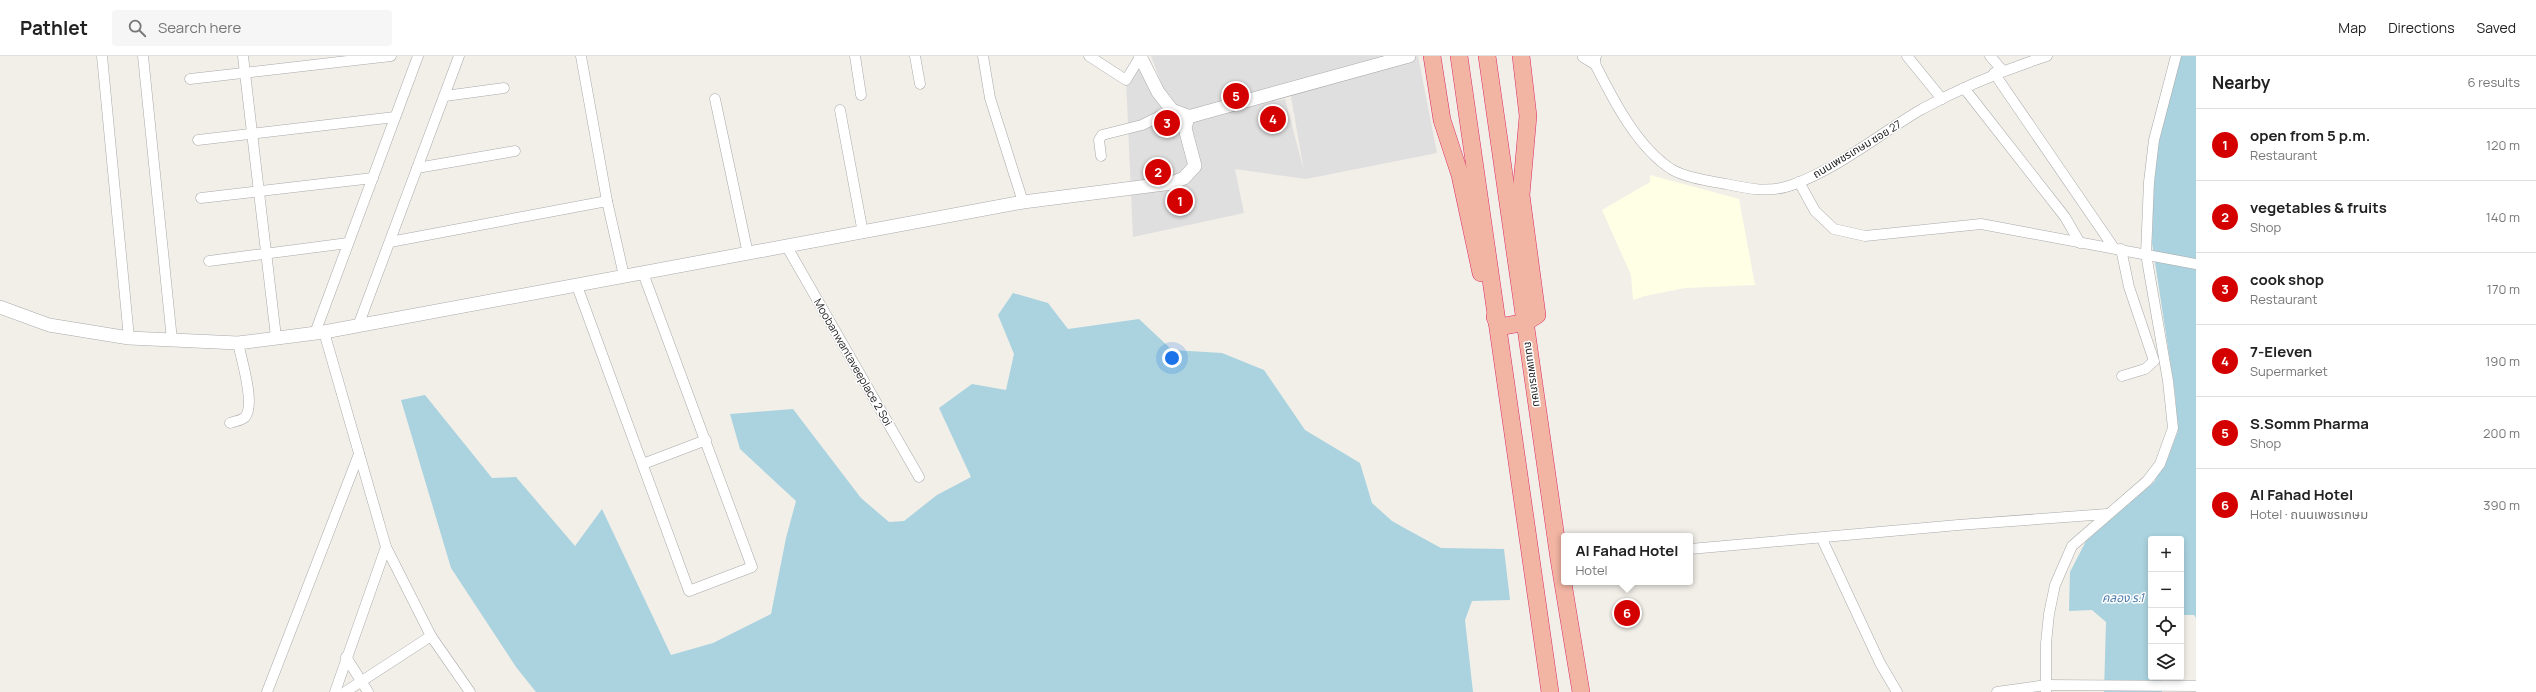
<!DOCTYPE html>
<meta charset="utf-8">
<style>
body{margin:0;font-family:Manrope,"Noto Sans Thai",sans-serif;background:#f6f6f6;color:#222}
.controls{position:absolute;right:12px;bottom:12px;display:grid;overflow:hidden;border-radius:4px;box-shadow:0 2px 6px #0003}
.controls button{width:36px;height:36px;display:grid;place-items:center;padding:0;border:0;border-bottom:1px solid #e0e0e0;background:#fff;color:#222;font:20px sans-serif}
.you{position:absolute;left:1172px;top:302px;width:14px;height:14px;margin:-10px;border:3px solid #fff;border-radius:50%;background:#1a73e8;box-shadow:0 0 0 6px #1a73e833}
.badge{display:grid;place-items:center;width:26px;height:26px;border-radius:50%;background:#d40000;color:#fff;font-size:13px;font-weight:700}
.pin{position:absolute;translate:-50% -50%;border:2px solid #fff;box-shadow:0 1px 4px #0006}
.popup{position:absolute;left:1561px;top:477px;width:132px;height:52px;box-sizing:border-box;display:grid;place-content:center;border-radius:4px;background:#fff;filter:drop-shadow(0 1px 3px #0005);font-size:13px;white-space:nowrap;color:#767676}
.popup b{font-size:15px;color:#222}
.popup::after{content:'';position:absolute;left:50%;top:100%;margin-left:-8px;border:8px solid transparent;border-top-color:#fff}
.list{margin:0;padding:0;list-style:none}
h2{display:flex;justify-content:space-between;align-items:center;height:52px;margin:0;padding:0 16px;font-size:17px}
h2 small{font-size:13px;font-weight:400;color:#767676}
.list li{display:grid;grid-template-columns:26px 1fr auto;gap:12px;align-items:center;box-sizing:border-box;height:72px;padding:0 16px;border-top:1px solid #e0e0e0}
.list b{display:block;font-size:15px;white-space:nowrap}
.list p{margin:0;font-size:13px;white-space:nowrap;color:#767676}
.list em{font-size:13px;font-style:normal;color:#767676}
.icon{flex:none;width:22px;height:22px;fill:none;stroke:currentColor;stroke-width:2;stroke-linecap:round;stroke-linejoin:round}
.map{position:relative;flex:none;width:2196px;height:636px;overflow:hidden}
header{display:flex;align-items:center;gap:24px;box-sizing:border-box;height:56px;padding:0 20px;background:#fff;border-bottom:1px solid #e0e0e0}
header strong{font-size:19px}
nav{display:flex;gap:22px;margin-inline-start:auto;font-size:14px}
.search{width:280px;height:36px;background:#f6f6f6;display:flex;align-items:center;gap:10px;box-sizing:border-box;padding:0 14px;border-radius:4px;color:#767676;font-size:15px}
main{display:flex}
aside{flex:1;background:#fff}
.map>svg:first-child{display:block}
</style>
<header>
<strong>Pathlet</strong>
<div class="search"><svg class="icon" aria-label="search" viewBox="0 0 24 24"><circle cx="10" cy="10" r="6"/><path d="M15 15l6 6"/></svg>Search here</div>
<nav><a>Map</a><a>Directions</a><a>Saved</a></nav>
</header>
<main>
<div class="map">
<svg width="2196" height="636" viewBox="0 0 2196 636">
<rect width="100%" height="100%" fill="#f2efe9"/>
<path fill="#e0dfdf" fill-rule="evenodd" d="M1151,0H1418L1437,97L1306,123L1235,113L1244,157L1133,181L1126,24L1140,1L1171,53ZM1290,35L1304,115L1285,43L1239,51Z"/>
<polygon fill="#ffffe5" points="1650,119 1739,143 1755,229 1685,232 1645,240 1633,244 1631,219 1602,154 1650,126"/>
<g fill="#aad3df">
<polygon points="2180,0 2196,0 2196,562 2194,559 2181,559 2181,483 2151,483 2151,621 2162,621 2162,636 2104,636 2106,566 2092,554 2069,555 2070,516 2086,485 2154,426 2167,404 2178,375 2175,337 2152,187 2153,141 2158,90"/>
<polygon points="1013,237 1048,247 1068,273 1139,263 1172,294 1222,297 1264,314 1305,374 1360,407 1372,447 1392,465 1408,474 1441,492 1504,493 1510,544 1472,545 1465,564 1473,636 536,636 516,611 451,512 401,344 425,339 492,422 516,421 575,490 602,453 671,599 713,587 771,558 786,482 796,445 740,393 730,358 793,353 861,442 889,466 904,465 937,439 971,421 939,352 972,328 1006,334 1014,298 998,259"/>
</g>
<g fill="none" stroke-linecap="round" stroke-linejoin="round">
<defs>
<g id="minor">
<polyline points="102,0 129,282"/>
<polyline points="143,0 172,284"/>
<polyline points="243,0 276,281"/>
<polyline points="581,0 607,145 624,220"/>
<polyline points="855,0 861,39"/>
<polyline points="915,0 920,28"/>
<polyline points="983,0 990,42 1023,146"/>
<polyline points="1089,0 1126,24 1140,1"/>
<path d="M1596,0L1594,6C1613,43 1636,90 1671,113C1686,122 1710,125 1726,128C1749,133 1770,137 1792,129C1839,112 1879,78 1922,53C1962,31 2004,14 2047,0"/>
<polyline points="1907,0 1942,43"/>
<polyline points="1990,0 2003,15"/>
<polyline points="1994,17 2114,192"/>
<polyline points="190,23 391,0"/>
<polyline points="1964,32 2065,161 2080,187"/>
<polyline points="445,40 504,32"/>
<polyline points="715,43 748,198"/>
<polyline points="840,54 863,177"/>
<polyline points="198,84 395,61"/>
<polyline points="1101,100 1099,84 1102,79 1142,69 1172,54"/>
<polyline points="417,112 515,95"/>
<polyline points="1799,126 1815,155 1834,173 1865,180 1981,168 2196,208"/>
<polyline points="201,142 373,122"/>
<polyline points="390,186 607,145"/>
<polyline points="787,191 919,421"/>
<polyline points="2121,193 2129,231 2154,305 2145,313 2122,320"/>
<polyline points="209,205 348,187"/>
<polyline points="577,230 689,535 752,511 643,217"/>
<polyline points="358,270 459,0"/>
<polyline points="324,276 386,491 431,580 470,636"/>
<polyline points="315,277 418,0"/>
<path d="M230,367C235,365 241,365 245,361C256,349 241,302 238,287"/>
<polyline points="643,408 706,384"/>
<polyline points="1822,483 1880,607 1897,636"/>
<polyline points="1690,493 1958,469 2107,458"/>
<polyline points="346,601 368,636"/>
<polyline points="267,636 359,398"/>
<polyline points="335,636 386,491"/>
<polyline points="345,636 431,580"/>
<polyline points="1997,636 2046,629 2196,630"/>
<polyline points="2046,636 2046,587 2049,558 2055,529 2072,490 2147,425 2160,408 2173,372 2168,325 2146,198 2149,126 2154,84 2176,0"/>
</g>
<g id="tertiary">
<polyline points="1140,0 1158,36 1172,54 1188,60"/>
<polyline points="1584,0 1594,6"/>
<polyline points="0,251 49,269 129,282 238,287 324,276 1023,146 1172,127 1184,122 1195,110 1185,72 1188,61 1409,0"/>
</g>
<g id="trunk">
<polyline points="1432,0 1442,64 1460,119 1481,217"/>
<polyline points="1459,0 1550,636"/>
<polyline points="1487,0 1559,503 1581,636"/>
<polyline points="1495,261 1499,271 1526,266 1537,259 1521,139 1528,60 1521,0"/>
</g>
</defs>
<use href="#minor" stroke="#a9a9a9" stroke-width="11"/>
<use href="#tertiary" stroke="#a9a9a9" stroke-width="14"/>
<use href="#trunk" stroke="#dc2a67" stroke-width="18"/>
<use href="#minor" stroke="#fff" stroke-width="10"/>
<use href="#tertiary" stroke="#fff" stroke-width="13"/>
<use href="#trunk" stroke="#f2b4a3" stroke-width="17"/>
</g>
<g text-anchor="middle" stroke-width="3" stroke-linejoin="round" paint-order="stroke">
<g font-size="11" fill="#222" stroke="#fff">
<text transform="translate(1857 93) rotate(-31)" y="4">ถนนเพชรเกษม ซอย 27</text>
<text transform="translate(853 306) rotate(60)" y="4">Moobanwantaveeplace 2 Soi</text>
<text transform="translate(1533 318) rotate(82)" y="4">ถนนเพชรเกษม</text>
</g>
<g font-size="12" font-style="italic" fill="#4a7aab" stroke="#fff">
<text x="2123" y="546">คลอง ร.1</text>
</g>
</g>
</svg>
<div class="controls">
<button>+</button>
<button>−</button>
<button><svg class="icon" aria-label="locate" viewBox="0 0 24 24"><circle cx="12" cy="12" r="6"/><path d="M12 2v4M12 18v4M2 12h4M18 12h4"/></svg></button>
<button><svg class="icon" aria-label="layers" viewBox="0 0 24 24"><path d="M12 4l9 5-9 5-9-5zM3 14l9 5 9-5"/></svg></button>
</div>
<div class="you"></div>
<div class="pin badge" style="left:1180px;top:145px">1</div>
<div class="pin badge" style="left:1158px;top:116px">2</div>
<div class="pin badge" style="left:1167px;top:67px">3</div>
<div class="pin badge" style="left:1273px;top:63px">4</div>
<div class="pin badge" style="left:1236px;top:40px">5</div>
<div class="pin badge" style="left:1627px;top:557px">6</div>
<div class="popup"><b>Al Fahad Hotel</b>Hotel</div>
</div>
<aside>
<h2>Nearby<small>6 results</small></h2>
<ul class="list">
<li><span class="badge">1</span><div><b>open from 5 p.m.</b><p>Restaurant</p></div><em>120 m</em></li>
<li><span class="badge">2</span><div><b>vegetables &amp; fruits</b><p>Shop</p></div><em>140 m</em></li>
<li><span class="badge">3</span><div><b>cook shop</b><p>Restaurant</p></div><em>170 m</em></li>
<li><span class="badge">4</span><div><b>7-Eleven</b><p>Supermarket</p></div><em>190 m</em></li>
<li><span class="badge">5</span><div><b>S.Somm Pharma</b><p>Shop</p></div><em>200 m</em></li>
<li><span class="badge">6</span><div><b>Al Fahad Hotel</b><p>Hotel · ถนนเพชรเกษม</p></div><em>390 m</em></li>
</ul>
</aside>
</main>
